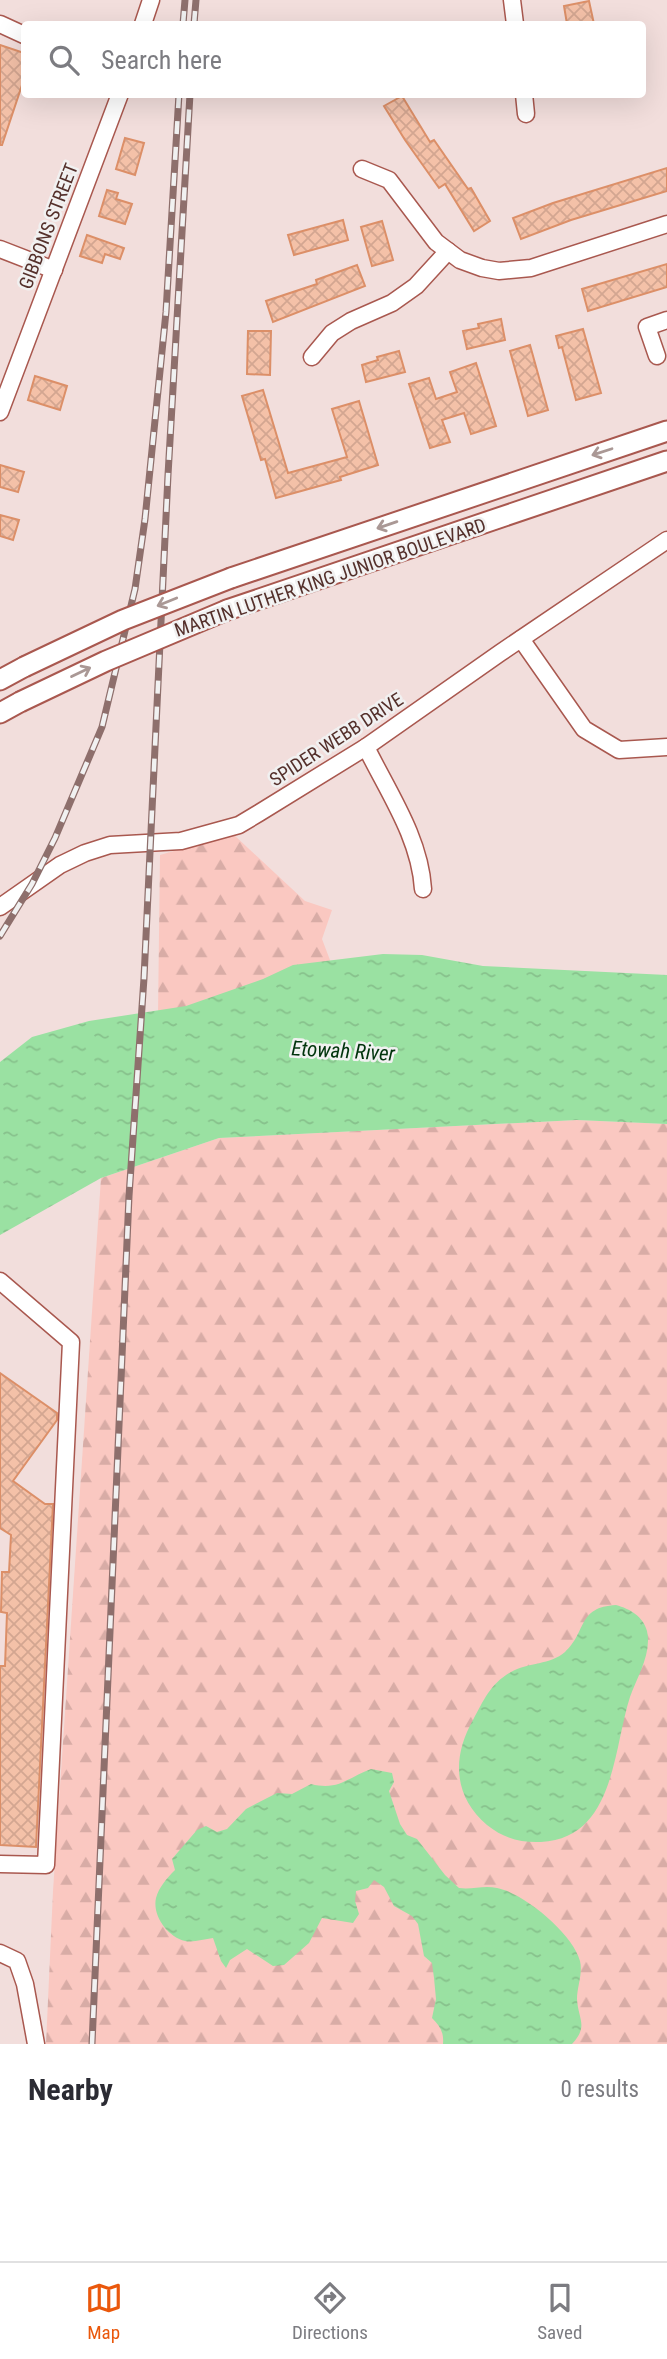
<!DOCTYPE html>
<style>
body{margin:0;font-family:"Roboto Condensed",sans-serif;background:#f7f7f7;color:#2b2b33}
.list{margin:0;padding:0;list-style:none}
h2{display:flex;justify-content:space-between;align-items:center;height:91px;margin:0;padding:0 28px;font-size:30px}
h2 small{font-size:23px;font-weight:400;color:#7c7c81}
.icon{flex:none;width:38px;height:38px;fill:none;stroke:currentColor;stroke-width:2;stroke-linecap:round;stroke-linejoin:round}
.map{position:relative;flex:none;width:667px;height:2044px;overflow:hidden}
.search{position:absolute;background:#fff;box-shadow:0 7px 28px #0002;left:21px;right:21px;top:21px;height:77px;display:flex;align-items:center;gap:18px;box-sizing:border-box;padding:0 24px;border-radius:7px;color:#7c7c81;font-size:26px}
.sheet{height:217px;background:#fff}
nav{display:flex;justify-content:space-around;align-items:center;box-sizing:border-box;height:98px;border-top:2px solid #e1e1e2;background:#fff;font-size:19px;color:#7c7c81}
nav a{display:grid;justify-items:center;gap:4px}
nav .on{color:#ea580c}
.map>svg:first-child{display:block}
</style>
<div class="map">
<svg width="667" height="2044" viewBox="0 0 667 2044">
<defs>
<pattern id="forest-firs" width="22" height="20" patternUnits="userSpaceOnUse" patternTransform="scale(1.75)"><rect width="22" height="20" fill="#fac8c1"/><path d="M5 1l3.5 6h-7zM16 11l3.5 6h-7z" fill="#d8aca6"/></pattern>
<pattern id="water-ripples" width="26" height="14" patternUnits="userSpaceOnUse" patternTransform="scale(1.75)"><rect width="26" height="14" fill="#9ae1a2"/><path d="M2 4q2-2 4 0t4 0M15 11q2-2 4 0t4 0" fill="none" stroke="#87c18c"/></pattern>
<pattern id="building-cross-hatch" width="8" height="8" patternUnits="userSpaceOnUse" patternTransform="scale(1.75)"><rect width="8" height="8" fill="#f4c1a8"/><path d="M0 0l8 8M0 8l8-8" fill="none" stroke="#d3a691"/></pattern>
</defs>
<rect width="100%" height="100%" fill="#f2dedc"/>
<g fill="url(#forest-firs)">
<polygon points="233,834 305,901 332,910 322,939 333,968 158,1014 160,855"/>
<polygon points="577,1120 667,1124 667,2044 46,2044 53,1891 101,1178 219,1138"/>
</g>
<g fill="url(#water-ripples)">
<polygon points="383,954 422,955 483,966 667,975 667,1124 577,1120 219,1138 101,1178 0,1235 0,1062 32,1037 89,1021 186,1006 263,979 293,965"/>
<path d="M616,1605C630,1609 643,1616 647,1631C652,1654 637,1677 630,1697C613,1749 615,1838 541,1842C521,1843 503,1838 487,1825C453,1796 452,1757 473,1720C484,1700 490,1684 511,1672C529,1662 550,1665 565,1652C587,1632 577,1607 616,1605Z"/>
<path d="M371,1769L392,1773L394,1782L389,1791L400,1824L407,1835L417,1839L445,1875L459,1888C472,1890 483,1885 497,1888C524,1893 573,1934 580,1961C583,1973 577,1987 577,1999C578,2019 589,2026 572,2044H443C444,2032 440,2026 432,2018L436,1999L434,1978L432,1963L424,1956L418,1924L412,1916L394,1906L384,1887L374,1880L368,1888L356,1891L355,1901L359,1914L353,1923L322,1918L309,1943L284,1965L273,1966L247,1949L230,1960L226,1968L221,1961L213,1938C204,1939 193,1943 185,1941C168,1937 152,1916 156,1898C159,1887 167,1878 175,1870L172,1859L197,1830L206,1826L217,1832L227,1829L246,1809L277,1793L292,1794L311,1784C338,1791 347,1778 371,1769Z"/>
</g>
<g fill="url(#building-cross-hatch)" stroke="#dc8f68" stroke-width="2">
<polygon points="589,1 594,24 567,24 564,6"/>
<polygon points="0,45 24,53 24,79 2,145 0,145"/>
<polygon points="402,96 430,142 434,140 468,189 471,188 490,221 474,231 445,184 439,188 405,140 384,106"/>
<polygon points="125,138 144,143 135,175 116,169"/>
<polygon points="667,168 667,191 571,220 521,239 513,218 553,203"/>
<polygon points="107,190 118,193 116,199 132,204 125,224 99,216"/>
<polygon points="343,220 348,240 294,255 288,235"/>
<polygon points="382,221 393,260 372,266 361,227"/>
<polygon points="87,235 124,248 120,259 105,254 102,263 80,256"/>
<polygon points="667,264 667,287 588,311 582,289"/>
<polygon points="357,265 365,286 273,322 266,301 317,284 316,280"/>
<polygon points="501,319 505,340 467,349 463,331 479,328 478,324"/>
<polygon points="583,329 601,393 576,400 562,347 559,348 556,336"/>
<polygon points="248,331 271,331 270,375 247,374"/>
<polygon points="530,345 548,410 528,416 510,351"/>
<polygon points="399,351 405,372 366,382 362,365 378,360 377,357"/>
<polygon points="476,363 496,426 471,434 464,413 442,420 450,442 430,448 409,384 429,378 436,399 457,392 450,372"/>
<polygon points="35,376 67,386 60,410 28,400"/>
<polygon points="263,390 288,473 347,457 332,409 359,401 378,465 340,477 341,480 276,498 265,459 261,460 242,396"/>
<polygon points="0,465 24,472 18,492 0,487"/>
<polygon points="0,515 19,520 13,540 0,536"/>
<polygon points="0,1373 57,1413 57,1420 13,1481 45,1504 53,1504 36,1847 0,1845 0,1666 5,1666 7,1613 1,1612 2,1572 9,1572 11,1535 0,1528"/>
</g>
<g fill="none" stroke-linecap="round" stroke-linejoin="round">
<defs>
<g id="minor">
<polyline points="512,0 515,24"/>
<polyline points="0,24 24,35"/>
<polyline points="143,24 151,0"/>
<polyline points="524,94 526,114"/>
<polyline points="362,169 389,180 436,242 460,260 482,268 499,271 531,268 667,224"/>
<polyline points="0,249 54,270"/>
<polyline points="657,356 647,327 667,320"/>
<polyline points="312,357 332,333 351,321 392,303 416,286 448,251"/>
<polyline points="0,412 120,94"/>
<polyline points="521,639 584,729 619,750 667,747"/>
<path d="M366,747C388,792 420,838 423,889"/>
<polyline points="0,907 60,865 85,853 110,845 181,841 239,825 259,813 366,747 500,653 667,540"/>
<polyline points="0,1281 71,1342 46,1865 0,1864"/>
<polyline points="0,1953 17,1961 25,1984 36,2044"/>
</g>
<g id="major">
<polyline points="231,578 667,431"/>
<polyline points="227,610 667,461"/>
<polyline points="0,680 24,667"/>
<polyline points="0,713 20,702"/>
</g>
</defs>
<use href="#minor" stroke="#a9584f" stroke-width="19"/>
<use href="#major" stroke="#a9584f" stroke-width="23"/>
<use href="#minor" stroke="#fff" stroke-width="16"/>
<use href="#major" stroke="#fff" stroke-width="19"/>
<defs>
<g id="rail">
<polyline points="183,24 185,0"/>
<polyline points="194,24 196,0"/>
<polyline points="0,936 32,884 55,838 102,727 135,589 145,519 166,312 179,94"/>
<polyline points="92,2044 129,1196 144,978 168,475 190,94"/>
</g>
</defs>
<use href="#rail" stroke="#8e6f6c" stroke-width="7"/>
<use href="#rail" stroke="#f1f1f1" stroke-width="4.5" stroke-dasharray="13" stroke-linecap="butt"/>
<defs>
<g id="major-bridge">
<polyline points="24,667 123,620 231,578"/>
<polyline points="20,702 106,661 227,610"/>
</g>
</defs>
<use href="#major-bridge" stroke="#a9584f" stroke-width="23" stroke-linecap="butt"/>
<use href="#major-bridge" stroke="#fff" stroke-width="19"/>
</g>
<defs><path id="oneway-shaft" d="M-6 0H5M1.5-3L5.5 0L1.5 3" fill="none" stroke-width="1.6" stroke-linecap="round" stroke-linejoin="round" transform="scale(1.75)"/></defs>
<g stroke="#aa9895">
<use href="#oneway-shaft" transform="translate(602 452) rotate(162)"/>
<use href="#oneway-shaft" transform="translate(387 525) rotate(161)"/>
<use href="#oneway-shaft" transform="translate(167 602) rotate(158)"/>
<use href="#oneway-shaft" transform="translate(81 672) rotate(-26)"/>
</g>
<g text-anchor="middle" stroke-width="5" stroke-linejoin="round" paint-order="stroke">
<g font-size="19" fill="#54302b" stroke="#f1f1f1">
<text transform="translate(48 226) rotate(-69)" y="7">GIBBONS STREET</text>
<text transform="translate(330 577) rotate(-19)" y="7">MARTIN LUTHER KING JUNIOR BOULEVARD</text>
<text transform="translate(336 739) rotate(-33)" y="7">SPIDER WEBB DRIVE</text>
</g>
<g font-size="21" font-style="italic" fill="#00340c" stroke="#f1f1f1">
<text transform="translate(343 1051) rotate(3)" y="7">Etowah River</text>
</g>
</g>
</svg>
<div class="search"><svg class="icon" aria-label="search" viewBox="0 0 24 24"><circle cx="10" cy="10" r="6"/><path d="M15 15l6 6"/></svg>Search here</div>
</div>
<section class="sheet">
<h2>Nearby<small>0 results</small></h2>
<ul class="list">
</ul>
</section>
<nav>
<a class="on"><svg class="icon" aria-label="map" viewBox="0 0 24 24"><path d="M3 6l6-2 6 2 6-2v14l-6 2-6-2-6 2zM9 4v14M15 6v14"/></svg>Map</a>
<a><svg class="icon" aria-label="directions" viewBox="0 0 24 24"><path d="M12 3l9 9-9 9-9-9zM9 14v-3h6M13 9l2 2-2 2"/></svg>Directions</a>
<a><svg class="icon" aria-label="saved" viewBox="0 0 24 24"><path d="M7 4h10v16l-5-4-5 4z"/></svg>Saved</a>
</nav>
